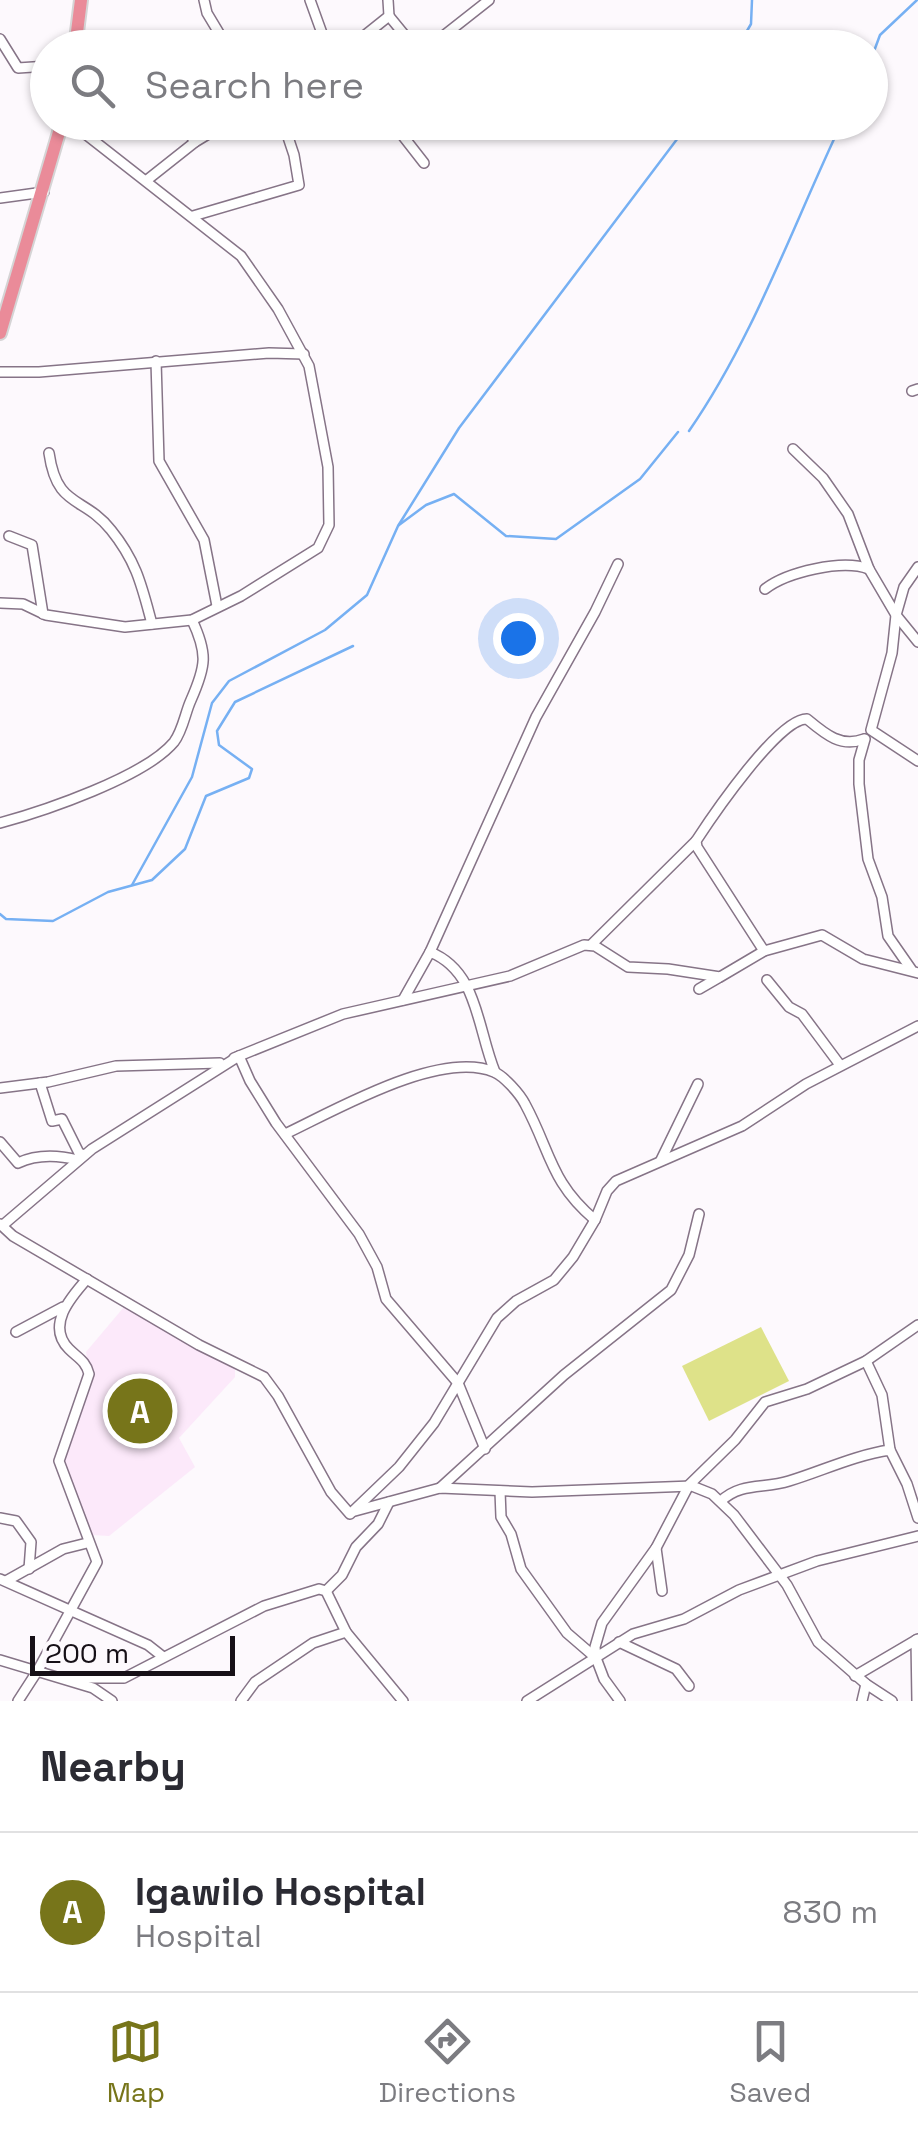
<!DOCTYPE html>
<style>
body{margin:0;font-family:"Space Grotesk",sans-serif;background:#f7f7f7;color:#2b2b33}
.scale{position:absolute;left:30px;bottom:25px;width:205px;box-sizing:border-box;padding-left:10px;border:5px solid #161017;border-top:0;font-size:28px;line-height:35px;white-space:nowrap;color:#161017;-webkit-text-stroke:8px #fdf9fd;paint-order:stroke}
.you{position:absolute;left:518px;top:638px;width:35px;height:35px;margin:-25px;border:8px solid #fff;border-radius:50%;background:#1a73e8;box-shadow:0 0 0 15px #1a73e833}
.badge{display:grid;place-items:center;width:65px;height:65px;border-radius:50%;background:#77751a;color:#fff;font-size:32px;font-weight:700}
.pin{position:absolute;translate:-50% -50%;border:5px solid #fff;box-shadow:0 2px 10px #0006}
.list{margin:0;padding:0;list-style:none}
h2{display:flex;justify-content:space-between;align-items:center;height:130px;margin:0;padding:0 40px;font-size:42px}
h2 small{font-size:32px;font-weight:400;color:#7c7c81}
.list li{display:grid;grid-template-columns:65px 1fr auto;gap:30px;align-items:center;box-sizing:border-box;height:160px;padding:0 40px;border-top:2px solid #e1e1e2}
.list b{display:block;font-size:38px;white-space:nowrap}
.list p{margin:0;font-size:32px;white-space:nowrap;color:#7c7c81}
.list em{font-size:32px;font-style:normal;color:#7c7c81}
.icon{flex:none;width:55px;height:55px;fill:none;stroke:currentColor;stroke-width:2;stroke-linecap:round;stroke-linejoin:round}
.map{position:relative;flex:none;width:918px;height:1701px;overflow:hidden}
.search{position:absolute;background:#fff;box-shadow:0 2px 8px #0004;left:30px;right:30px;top:30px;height:110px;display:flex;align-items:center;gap:25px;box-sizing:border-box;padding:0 35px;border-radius:55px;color:#7c7c81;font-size:38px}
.sheet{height:290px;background:#fff}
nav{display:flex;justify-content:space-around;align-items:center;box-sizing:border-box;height:140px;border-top:2px solid #e1e1e2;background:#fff;font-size:28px;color:#7c7c81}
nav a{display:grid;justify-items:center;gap:5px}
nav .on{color:#77751a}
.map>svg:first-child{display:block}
</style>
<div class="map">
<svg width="918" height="1701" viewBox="0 0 918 1701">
<rect width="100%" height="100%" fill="#fdf9fd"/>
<polygon fill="#fce9fa" points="124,1307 235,1367 235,1377 179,1438 195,1467 109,1536 92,1535 60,1456 90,1375 86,1352"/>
<polygon fill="#dee289" points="761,1327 789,1381 709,1421 682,1366"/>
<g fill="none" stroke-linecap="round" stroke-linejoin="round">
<g stroke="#76b0f3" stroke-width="2.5">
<polyline points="737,48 751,24 752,0"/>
<polyline points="870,62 880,35 917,0"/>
<path d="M689,431C754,337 793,225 842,122"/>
<polyline points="399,525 426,505 454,494 506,536 556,539 640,479 678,432"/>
<polyline points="132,885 192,777 212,703 229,681 325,630 367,595 398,526 459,428 690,122"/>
<polyline points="0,914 6,919 53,921 108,892 152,880 185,849 206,796 249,778 252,769 219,745 217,731 235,702 353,646"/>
</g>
<defs>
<g id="minor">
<polyline points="204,0 207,13 228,48"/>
<polyline points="310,0 323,36 332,48"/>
<polyline points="389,16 407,38 421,48"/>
<polyline points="0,39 18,68 48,66"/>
<polyline points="349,48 389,16 388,0"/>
<polyline points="428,48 489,0"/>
<polyline points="182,122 195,142"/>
<polyline points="392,122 424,163"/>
<polyline points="147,180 195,142 228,122"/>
<polyline points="0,198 44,192"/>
<polyline points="193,216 299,185 294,155 283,122"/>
<polyline points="156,361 159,461 204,540 217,606"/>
<polyline points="0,372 39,372 269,353 304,354"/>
<polyline points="912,391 918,389"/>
<polyline points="793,449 823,478 848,514 869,569 896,615 892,653 871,730 918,761"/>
<path d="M49,453C57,509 83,495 111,530C137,562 142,587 152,624"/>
<polyline points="9,536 32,545 43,614"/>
<polyline points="918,567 904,587 896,615 918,642"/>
<path d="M765,589C787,572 842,559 869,569"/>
<polyline points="0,603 23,604 46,615 125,627 192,620 241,596 318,548 329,525 328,467 309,366 278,309 241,256 70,122"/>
<polyline points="865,739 859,760 859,784 868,859 882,897 888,936 911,969"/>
<path d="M0,823C44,811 145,777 174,742C183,730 185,713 191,700C206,666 208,654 192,620"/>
<polyline points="592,944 696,841"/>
<path d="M764,951L697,847L696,841C713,815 779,718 807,719C825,734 841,748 864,739"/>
<path d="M430,952C478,971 477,1028 495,1072"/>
<polyline points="767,980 789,1007 802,1014 840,1065"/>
<polyline points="699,989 718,978"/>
<polyline points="403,1000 430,952 536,717 595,612 618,564"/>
<polyline points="234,1058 239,1056 250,1081 276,1123 359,1234 377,1267 386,1299 458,1383 485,1449"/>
<polyline points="40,1083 52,1121 62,1119 79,1153 84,1155"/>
<polyline points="0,1088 48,1082 116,1066 220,1063"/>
<path d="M285,1134C334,1111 440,1049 494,1072C504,1076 520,1094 525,1104C551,1152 550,1182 595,1220"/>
<path d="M0,1142L18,1163C37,1154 58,1155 78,1160"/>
<polyline points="661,1160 698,1084"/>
<polyline points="0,1224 13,1236 199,1345 264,1377 278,1396 331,1492 350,1514 399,1467 434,1423 497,1318 516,1301 554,1280 573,1257 595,1220 607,1191 616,1181 742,1126 806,1084 918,1026"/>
<polyline points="3,1225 92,1149 239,1056 343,1014 510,976 584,945 595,946 628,967 668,969 720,977 764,951 822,935 863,959 918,973"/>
<polyline points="16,1332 63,1307"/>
<polyline points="866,1361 882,1395 890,1450"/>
<polyline points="440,1488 564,1375 671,1290 689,1255 699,1214"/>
<polyline points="500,1491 501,1517 511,1534 521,1569 567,1633 596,1658"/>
<path d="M721,1501C741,1482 764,1489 789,1481C822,1471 855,1455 890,1450L907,1484L918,1518"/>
<polyline points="355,1511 440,1488 532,1492 692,1486 712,1494 734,1515 787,1585 818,1642 866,1684 892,1701"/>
<polyline points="0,1518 16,1521 31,1542 29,1569"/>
<polyline points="656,1548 662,1591"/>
<polyline points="0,1579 148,1645 162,1656"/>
<polyline points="6,1581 63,1549 87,1543"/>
<polyline points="326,1591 342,1575 356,1547 378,1524 389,1502"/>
<polyline points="916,1640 917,1701"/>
<polyline points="619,1642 676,1669 689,1686"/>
<polyline points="0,1660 93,1688 112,1701"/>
<polyline points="855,1676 918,1639"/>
<polyline points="64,1678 124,1678 264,1606 319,1589 326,1591 346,1632 403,1701"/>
<path d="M18,1701L38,1670L97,1562L59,1461L89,1374C86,1361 78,1358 69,1349C46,1326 70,1298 87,1279"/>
<polyline points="241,1701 255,1682 313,1643 346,1632"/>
<polyline points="527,1701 633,1634 684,1619 739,1590 817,1561 918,1536"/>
<polyline points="620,1701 604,1679 596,1658 595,1647 602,1623 656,1548 689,1485 735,1440 765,1402 807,1389 866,1361 918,1325"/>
<polyline points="862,1701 866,1684"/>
</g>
<g id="highway">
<polyline points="75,48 81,0"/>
<polyline points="0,333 62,122"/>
</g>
</defs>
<use href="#minor" stroke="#867487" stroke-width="12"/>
<use href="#highway" stroke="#d5d4d5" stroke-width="16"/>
<use href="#minor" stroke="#fff" stroke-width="9"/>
<use href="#highway" stroke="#ea8b99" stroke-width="12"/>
</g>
</svg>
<div class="scale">200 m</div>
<div class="you"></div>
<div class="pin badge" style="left:140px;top:1411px">A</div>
<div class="search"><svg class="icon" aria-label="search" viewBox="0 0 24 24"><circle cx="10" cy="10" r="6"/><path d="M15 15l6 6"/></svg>Search here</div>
</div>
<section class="sheet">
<h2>Nearby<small></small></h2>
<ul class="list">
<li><span class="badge">A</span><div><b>Igawilo Hospital</b><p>Hospital</p></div><em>830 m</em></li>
</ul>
</section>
<nav>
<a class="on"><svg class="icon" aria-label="map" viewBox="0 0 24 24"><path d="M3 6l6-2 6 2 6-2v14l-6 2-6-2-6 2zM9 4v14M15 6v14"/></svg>Map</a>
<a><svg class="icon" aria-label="directions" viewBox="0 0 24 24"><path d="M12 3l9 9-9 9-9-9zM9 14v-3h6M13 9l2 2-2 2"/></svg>Directions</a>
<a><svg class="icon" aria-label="saved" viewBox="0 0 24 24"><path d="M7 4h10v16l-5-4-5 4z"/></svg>Saved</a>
</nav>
